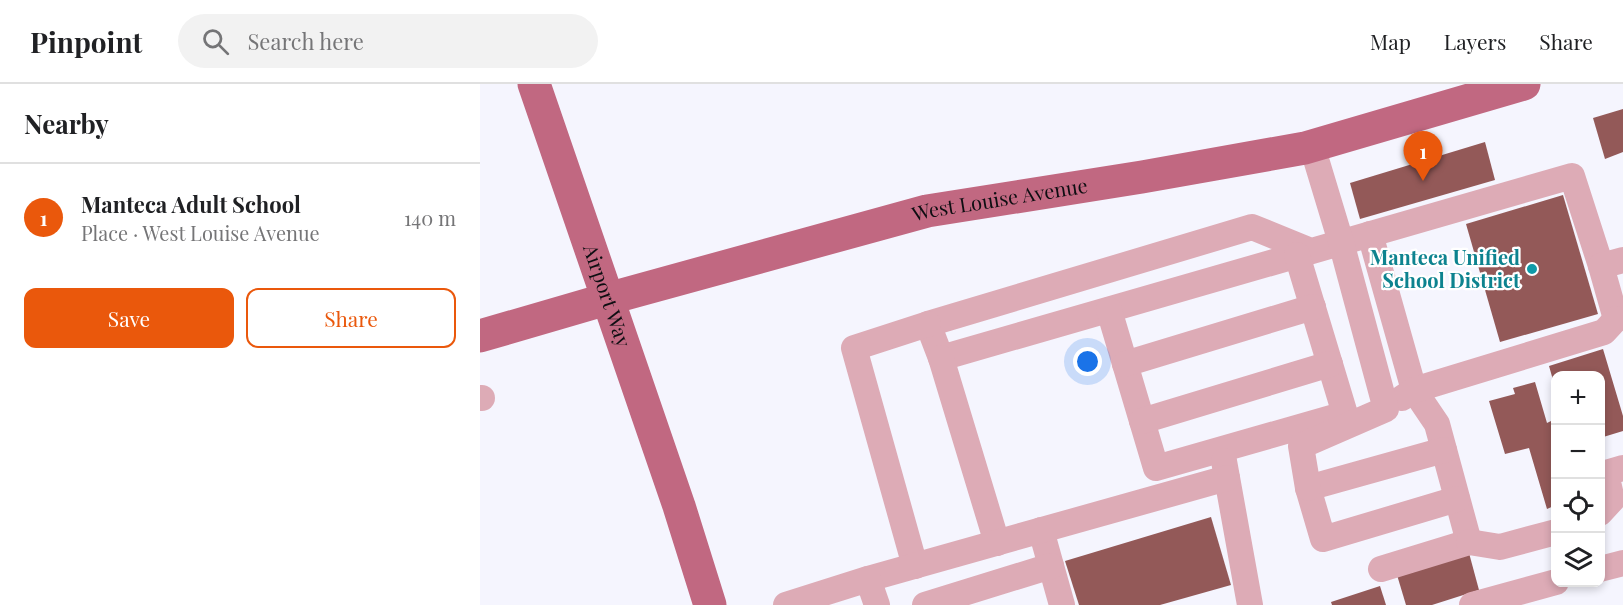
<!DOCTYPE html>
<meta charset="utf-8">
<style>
body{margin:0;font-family:"Playfair Display",serif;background:#f2f2f2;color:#202124}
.controls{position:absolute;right:18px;bottom:18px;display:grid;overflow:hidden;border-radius:12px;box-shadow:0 3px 9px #0003}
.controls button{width:54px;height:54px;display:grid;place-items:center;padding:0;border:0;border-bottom:2px solid #e0e0e0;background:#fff;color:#202124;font:30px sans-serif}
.you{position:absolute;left:608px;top:278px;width:21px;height:21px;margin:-15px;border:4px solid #fff;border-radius:50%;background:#1a73e8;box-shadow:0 0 0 9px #1a73e833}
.badge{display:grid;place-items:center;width:39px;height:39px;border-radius:50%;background:#ea580c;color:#fff;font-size:20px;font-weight:700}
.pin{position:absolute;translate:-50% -50px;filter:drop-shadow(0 2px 3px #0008)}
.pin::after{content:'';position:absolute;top:32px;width:21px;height:18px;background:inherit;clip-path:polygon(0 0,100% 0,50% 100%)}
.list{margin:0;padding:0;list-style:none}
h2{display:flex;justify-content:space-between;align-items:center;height:78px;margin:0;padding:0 24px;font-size:26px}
h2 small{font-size:20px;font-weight:400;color:#757577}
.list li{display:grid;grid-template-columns:39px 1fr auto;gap:18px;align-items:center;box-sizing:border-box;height:108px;padding:0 24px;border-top:2px solid #e0e0e0}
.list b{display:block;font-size:22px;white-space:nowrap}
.list p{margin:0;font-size:20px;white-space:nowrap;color:#757577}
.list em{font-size:20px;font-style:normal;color:#757577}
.actions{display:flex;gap:12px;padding:18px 24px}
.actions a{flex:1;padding:14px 0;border:2px solid #ea580c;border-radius:12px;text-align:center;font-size:21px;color:#ea580c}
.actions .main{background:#ea580c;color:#fff}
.icon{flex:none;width:33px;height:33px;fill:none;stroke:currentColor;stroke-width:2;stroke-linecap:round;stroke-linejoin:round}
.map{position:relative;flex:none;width:1143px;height:521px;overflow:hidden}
header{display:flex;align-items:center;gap:36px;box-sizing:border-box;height:84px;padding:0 30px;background:#fff;border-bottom:2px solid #e0e0e0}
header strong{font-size:28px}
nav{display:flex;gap:33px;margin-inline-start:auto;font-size:21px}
.search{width:420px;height:54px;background:#f2f2f2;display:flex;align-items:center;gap:15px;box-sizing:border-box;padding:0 21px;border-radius:33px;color:#757577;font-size:22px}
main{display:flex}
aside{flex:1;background:#fff}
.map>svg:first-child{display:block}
</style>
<header>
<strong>Pinpoint</strong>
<div class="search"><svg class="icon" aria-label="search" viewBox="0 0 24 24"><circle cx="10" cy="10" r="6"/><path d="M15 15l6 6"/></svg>Search here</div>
<nav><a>Map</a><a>Layers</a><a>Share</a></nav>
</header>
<main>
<aside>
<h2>Nearby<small></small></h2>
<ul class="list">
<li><span class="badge">1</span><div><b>Manteca Adult School</b><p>Place · West Louise Avenue</p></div><em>140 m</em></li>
</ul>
<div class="actions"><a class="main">Save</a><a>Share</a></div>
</aside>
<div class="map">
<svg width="1143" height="521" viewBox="0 0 1143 521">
<rect width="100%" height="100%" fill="#f5f5fe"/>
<g fill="#935958">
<polygon points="1143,25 1143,68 1125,75 1113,34"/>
<polygon points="1005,58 1015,96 880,135 870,99"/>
<polygon points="1083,111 1118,230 1020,258 986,140"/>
<polygon points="1123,265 1143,332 1143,347 1120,354 1120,292 1076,292 1075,303 1069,282"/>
<polygon points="1055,298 1067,339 1071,337 1076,352 1076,421 1067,425 1049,364 1025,370 1009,317 1035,310 1033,304"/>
<polygon points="731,433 751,501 680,521 599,521 585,477"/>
<polygon points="989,469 999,506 952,521 926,521 917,491"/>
<polygon points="900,502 906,521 852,521 851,518"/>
</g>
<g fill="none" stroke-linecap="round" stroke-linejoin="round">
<g stroke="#ddabb6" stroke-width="26">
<polyline points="890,150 934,306 957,340 989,458 901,485"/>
<polyline points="831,167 772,143 448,240 461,274 1092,92 1121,182"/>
<polyline points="1143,176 1121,182 1136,235 1143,232"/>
<polyline points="629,226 676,384 865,330 817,171"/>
<polyline points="461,274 517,459"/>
<polyline points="645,280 833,223"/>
<polyline points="0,314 2,314"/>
<polyline points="922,314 934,306 1124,248 1136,235"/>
<polyline points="662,337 850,280"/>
<polyline points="964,366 828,404 843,455 977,415"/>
<polyline points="744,377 770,521"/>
<polyline points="828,404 821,362 906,325 861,158 832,62"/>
<polyline points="1120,429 1132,416 1126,389 1143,384"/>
<polyline points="561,446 582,521"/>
<polyline points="989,458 1020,463 1076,448"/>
<polyline points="435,482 374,264 448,240"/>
<polyline points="1120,485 1143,479"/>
<polyline points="388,495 747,394"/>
<polyline points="306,521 388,495 397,521"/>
<polyline points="445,521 571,482"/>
<polyline points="992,521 1076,498"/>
</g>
<g stroke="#c16881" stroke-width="33">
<path id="s1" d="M54,0L199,422L230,521"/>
<path id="s2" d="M0,252L127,215L447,127L662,93L825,64L1044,0"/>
</g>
</g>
<circle fill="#0f9aa8" stroke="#fff" stroke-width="2" cx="1052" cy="185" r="6"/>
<g text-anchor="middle" stroke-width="4.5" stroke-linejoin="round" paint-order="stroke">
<g font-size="20" fill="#0e0e12" stroke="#fff">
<text dy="7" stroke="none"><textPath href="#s2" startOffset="538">West Louise Avenue</textPath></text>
<text dy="7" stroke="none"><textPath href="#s1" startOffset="224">Airport Way</textPath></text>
</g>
<g font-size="20" font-weight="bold" fill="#0d838f" stroke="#fff" text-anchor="end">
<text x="1040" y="181">Manteca Unified<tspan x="1040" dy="23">School District</tspan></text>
</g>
</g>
</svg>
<div class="controls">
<button>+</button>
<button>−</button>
<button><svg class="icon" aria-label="locate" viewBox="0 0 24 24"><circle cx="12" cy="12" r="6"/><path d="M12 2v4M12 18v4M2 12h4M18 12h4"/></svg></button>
<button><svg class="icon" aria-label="layers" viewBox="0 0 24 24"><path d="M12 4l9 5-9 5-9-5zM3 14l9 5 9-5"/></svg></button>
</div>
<div class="you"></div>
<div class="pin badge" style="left:943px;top:97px">1</div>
</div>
</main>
